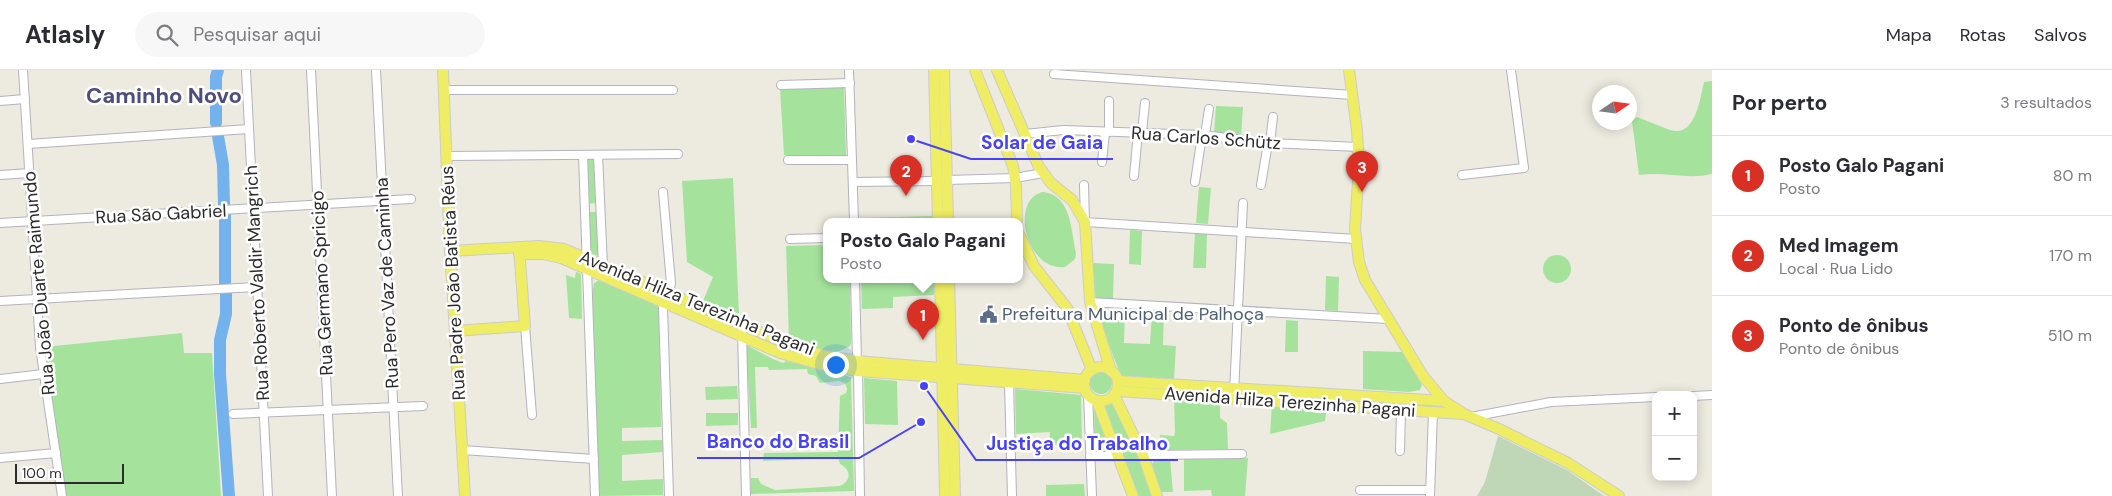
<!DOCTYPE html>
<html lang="pt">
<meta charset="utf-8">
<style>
body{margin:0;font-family:"DM Sans",sans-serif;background:#f7f7f7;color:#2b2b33}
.controls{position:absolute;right:15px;bottom:15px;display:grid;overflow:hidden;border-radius:10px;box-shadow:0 2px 12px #0003}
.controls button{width:45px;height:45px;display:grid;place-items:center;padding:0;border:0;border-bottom:1px solid #e1e1e2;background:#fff;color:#2b2b33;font:25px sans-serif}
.compass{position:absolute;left:1592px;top:15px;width:45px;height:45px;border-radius:50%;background:#fff;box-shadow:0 2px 12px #0003;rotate:77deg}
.scale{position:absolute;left:15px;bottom:12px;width:109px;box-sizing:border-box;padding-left:5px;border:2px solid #2c2c2c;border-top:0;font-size:14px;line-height:18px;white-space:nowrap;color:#2c2c2c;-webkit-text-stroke:4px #fff;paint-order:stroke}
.you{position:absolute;left:835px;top:294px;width:18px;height:18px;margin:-12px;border:4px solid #fff;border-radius:50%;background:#1a73e8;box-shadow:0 0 0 8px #1a73e833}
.badge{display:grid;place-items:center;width:32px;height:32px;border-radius:50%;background:#d93025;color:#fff;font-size:16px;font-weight:700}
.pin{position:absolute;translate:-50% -41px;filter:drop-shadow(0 1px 2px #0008)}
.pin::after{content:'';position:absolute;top:26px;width:18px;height:15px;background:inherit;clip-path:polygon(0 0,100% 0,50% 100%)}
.popup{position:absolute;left:823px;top:148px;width:200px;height:65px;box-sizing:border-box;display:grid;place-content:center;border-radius:10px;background:#fff;filter:drop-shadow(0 1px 4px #0005);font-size:16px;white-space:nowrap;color:#7c7c81}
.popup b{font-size:19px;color:#2b2b33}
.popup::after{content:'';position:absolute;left:50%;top:100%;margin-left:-10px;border:10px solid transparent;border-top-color:#fff}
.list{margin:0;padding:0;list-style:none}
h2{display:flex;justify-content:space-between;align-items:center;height:65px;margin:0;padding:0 20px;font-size:21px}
h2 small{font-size:16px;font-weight:400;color:#7c7c81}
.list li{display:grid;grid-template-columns:32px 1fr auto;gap:15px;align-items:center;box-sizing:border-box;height:80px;padding:0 20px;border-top:1px solid #e1e1e2}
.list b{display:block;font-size:19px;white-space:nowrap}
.list p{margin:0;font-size:16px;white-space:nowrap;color:#7c7c81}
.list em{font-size:16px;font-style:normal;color:#7c7c81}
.icon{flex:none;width:28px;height:28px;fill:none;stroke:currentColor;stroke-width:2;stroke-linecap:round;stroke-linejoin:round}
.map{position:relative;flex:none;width:1712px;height:426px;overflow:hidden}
header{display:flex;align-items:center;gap:30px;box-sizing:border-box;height:70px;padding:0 25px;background:#fff;border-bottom:1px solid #e1e1e2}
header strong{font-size:24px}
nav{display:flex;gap:28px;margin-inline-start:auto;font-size:18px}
.search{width:350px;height:45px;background:#f7f7f7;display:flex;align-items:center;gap:12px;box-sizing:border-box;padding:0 18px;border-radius:28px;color:#7c7c81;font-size:19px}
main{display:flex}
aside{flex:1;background:#fff}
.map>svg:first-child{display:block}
</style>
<header>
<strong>Atlasly</strong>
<div class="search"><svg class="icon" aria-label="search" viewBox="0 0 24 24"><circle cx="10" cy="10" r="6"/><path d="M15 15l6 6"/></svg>Pesquisar aqui</div>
<nav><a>Mapa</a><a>Rotas</a><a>Salvos</a></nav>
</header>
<main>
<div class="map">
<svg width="1712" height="426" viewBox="0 0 1712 426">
<rect width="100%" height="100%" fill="#edeadf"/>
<g fill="#a5e39d">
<path d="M1712,11V104C1686,110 1664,101 1639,105L1632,51L1637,47C1648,51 1659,56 1670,60C1696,68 1700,28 1704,12Z"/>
<polygon points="780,18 844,18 846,85 784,85"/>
<polygon points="1216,36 1243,37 1241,67 1214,64"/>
<polygon points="585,88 596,88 598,133 587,134"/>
<polygon points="733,108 739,244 703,231 713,207 687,192 682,111"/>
<polygon points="1199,117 1211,118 1208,154 1196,153"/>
<path d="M1043,122C1072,125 1071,162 1076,183L1075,189L1065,197C1026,202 1009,129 1043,122Z"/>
<polygon points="587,142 599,142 601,187 590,183"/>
<polygon points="932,146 932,151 859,151 859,148"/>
<polygon points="1130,160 1142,161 1141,195 1129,194"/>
<polygon points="1195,163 1207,164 1206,198 1193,198"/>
<polygon points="827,175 827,209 850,209 851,273 850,276 840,281 829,281 789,270 786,176"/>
<circle cx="1557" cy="199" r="14"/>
<polygon points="1092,193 1114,194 1113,229 1092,229"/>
<polygon points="576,202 581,204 582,249 569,248 566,205 575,208"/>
<polygon points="1326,206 1339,207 1338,241 1325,240"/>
<polygon points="601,209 659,236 661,357 622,358 622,371 662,370 663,382 622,385 622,411 663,409 663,425 599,426 592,225 594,213"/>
<polygon points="861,209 934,209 934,225 893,227 893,238 862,239"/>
<polygon points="1095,238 1125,240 1124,273 1150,274 1152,242 1164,242 1163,275 1176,276 1174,309 1121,306"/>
<polygon points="1286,250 1298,251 1298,282 1285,282"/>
<polygon points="182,263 184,283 212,283 221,426 66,426 44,277"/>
<path d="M746,275C759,281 769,288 783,293L786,291L851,307L854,421L751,424V408H758L761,414L775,420L840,416C852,411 851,399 840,394L838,388L763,391L764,383L838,382L840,326L846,323L847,319L845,313L839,311L820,313L816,306L808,304L807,299L769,300L768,297H755L757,358H751Z"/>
<polygon points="1363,281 1403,282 1422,315 1420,320 1409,322 1363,319"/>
<circle cx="1101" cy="313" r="11"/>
<polygon points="864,308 897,311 898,355 865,354"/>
<polygon points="737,316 738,329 706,330 705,317"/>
<polygon points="1015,319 1081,325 1082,374 1049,375 1050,362 1016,364"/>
<polygon points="1174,329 1220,332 1220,348 1227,353 1228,379 1159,380 1160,365 1174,366 1175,363"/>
<polygon points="1110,333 1113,334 1133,371 1153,426 1138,426 1105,337"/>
<polygon points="1272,334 1314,337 1315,343 1326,343 1325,351 1270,364"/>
<polygon points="1094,338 1098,340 1111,376 1109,380 1097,381 1095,379"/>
<polygon points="706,343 738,343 738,355 706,356"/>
<polygon points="1184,388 1248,388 1245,426 1212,426 1211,420 1184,421"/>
<polygon points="1155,389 1170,389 1173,422 1161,422 1152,394"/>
<polygon points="1084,414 1085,426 1046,426 1046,415"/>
</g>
<polygon fill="#bfd7b6" points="1498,366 1567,400 1604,426 1477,426 1485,412"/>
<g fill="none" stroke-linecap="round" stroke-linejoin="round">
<g stroke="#74b2ed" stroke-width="12">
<polyline points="216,53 216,7 218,0"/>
<polyline points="218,66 223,95 224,134"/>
<polyline points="225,145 225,212"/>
<polyline points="226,223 226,244 220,270 220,304 229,426"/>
</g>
<defs>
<g id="minor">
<polyline points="23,0 40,277 62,426"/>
<polyline points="246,0 268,426"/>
<polyline points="311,0 332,426"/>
<polyline points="376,0 398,426"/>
<polyline points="849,0 854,151"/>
<polyline points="1054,4 1353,25"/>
<polyline points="781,15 850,13"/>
<polyline points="444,20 673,20"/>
<polyline points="0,31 25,29"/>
<polyline points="1109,62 1109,31"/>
<polyline points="1142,62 1145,33"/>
<polyline points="1025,64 1063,60 1202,65 1270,73 1358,77"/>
<polyline points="1205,65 1209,39"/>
<polyline points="1270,73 1273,47"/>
<polyline points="28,74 249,59"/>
<polyline points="583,85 595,426"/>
<polyline points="598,85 603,196"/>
<polyline points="446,86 678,84"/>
<polyline points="788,90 852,90"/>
<polyline points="1102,92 1105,62"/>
<polyline points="0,105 30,103"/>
<polyline points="1462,105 1524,98 1511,0"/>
<polyline points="1134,106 1138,62"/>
<polyline points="947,110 1015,108 1043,103"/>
<polyline points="853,112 937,111"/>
<polyline points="1195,112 1202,65"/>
<polyline points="1084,115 1085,152 1356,169"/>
<polyline points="1261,115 1268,73"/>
<polyline points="663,122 671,213 669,225 663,238 669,426"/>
<polyline points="0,153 411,129"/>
<polyline points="790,169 827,168"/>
<polyline points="855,209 857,291"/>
<polyline points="0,231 257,217"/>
<polyline points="1090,232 1388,249"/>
<polyline points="525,256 532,345"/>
<polyline points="742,261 746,426"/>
<polyline points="858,301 860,426"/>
<polyline points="0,309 43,304"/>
<polyline points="1009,313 1012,426"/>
<polyline points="1234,323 1243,133"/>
<polyline points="1088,324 1092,426"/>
<polyline points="1693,326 1712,325"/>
<polyline points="233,344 423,336"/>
<polyline points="1471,347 1551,332 1656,327"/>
<polyline points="462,380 594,389"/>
<polyline points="1400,381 1401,340"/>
<polyline points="1143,385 1242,384"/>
<polyline points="1090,386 1119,386"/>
<polyline points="0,388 56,383"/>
<polyline points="1360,420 1430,420"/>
<polyline points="1430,426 1433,342"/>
</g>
<g id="major">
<polyline points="443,0 450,181 465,426"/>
<polyline points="934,0 938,151"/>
<polyline points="944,0 948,151"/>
<polyline points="975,0 1013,96 1016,116 1017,151"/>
<polyline points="997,0 1039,97 1051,113 1072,130 1085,152 1090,232 1111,301"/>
<polyline points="1349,0 1357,61 1359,95 1355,159 1359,192 1365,210 1423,306 1444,331 1464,344 1499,359 1568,393 1619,426"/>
<polyline points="1019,164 1034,196 1067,238 1092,300"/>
<polyline points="450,181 539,176 564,179 791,275 821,285 857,291 1085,310"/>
<polyline points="519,184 543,184 561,188 780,283 819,294 858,301 1085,318"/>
<polyline points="940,209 945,426"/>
<polyline points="949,209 955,426"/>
<polyline points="455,261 525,256 519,178"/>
<circle cx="1101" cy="314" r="17"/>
<polyline points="1118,311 1444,331"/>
<polyline points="1117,321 1463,344"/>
<polyline points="1114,325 1143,385 1157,426"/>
<polyline points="1097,331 1133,426"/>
</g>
</defs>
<use href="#minor" stroke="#b3b2bf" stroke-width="10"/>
<use href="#major" stroke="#ccc" stroke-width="12"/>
<use href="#minor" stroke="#fff" stroke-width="8"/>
<use href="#major" stroke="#efed63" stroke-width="10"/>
</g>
<defs>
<symbol id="civic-bare" viewBox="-9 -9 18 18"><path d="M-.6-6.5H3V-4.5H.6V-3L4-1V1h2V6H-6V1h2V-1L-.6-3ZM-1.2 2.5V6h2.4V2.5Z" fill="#5c6f8a" stroke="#fff" stroke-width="2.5" paint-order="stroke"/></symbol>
</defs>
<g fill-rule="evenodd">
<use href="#civic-bare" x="976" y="232" width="25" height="25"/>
</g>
<g text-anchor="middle" stroke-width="5" stroke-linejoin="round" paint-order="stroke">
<g font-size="18" fill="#2c2c2c" stroke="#fff">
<text transform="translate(1206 68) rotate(4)" y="6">Rua Carlos Schütz</text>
<text transform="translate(161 144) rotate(-3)" y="6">Rua São Gabriel</text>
<text transform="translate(39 213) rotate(-95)" y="6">Rua João Duarte Raimundo</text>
<text transform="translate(257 213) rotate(-93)" y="6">Rua Roberto Valdir Mangrich</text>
<text transform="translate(322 213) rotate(-93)" y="6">Rua Germano Spricigo</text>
<text transform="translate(387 213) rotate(-93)" y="6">Rua Pero Vaz de Caminha</text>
<text transform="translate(453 213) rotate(-93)" y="6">Rua Padre João Batista Réus</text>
<text transform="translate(697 233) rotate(22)" y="6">Avenida Hilza Terezinha Pagani</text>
<text transform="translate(1290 332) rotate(4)" y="6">Avenida Hilza Terezinha Pagani</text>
</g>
<g font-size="18" fill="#4e5e75" stroke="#fff" text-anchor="start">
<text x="1002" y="250">Prefeitura Municipal de Palhoça</text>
</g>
<g font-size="22" font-weight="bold" fill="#4f4d7d" stroke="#fff">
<text x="164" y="33">Caminho Novo</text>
</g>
</g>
<path fill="none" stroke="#4842f7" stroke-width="2" d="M911 69L971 89H1113M921 352L859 388H697M924 316L976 390H1178"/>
<g fill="#4842f7" stroke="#fff" stroke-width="2">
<circle cx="911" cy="69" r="5"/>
<circle cx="921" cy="352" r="5"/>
<circle cx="924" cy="316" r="5"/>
</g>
<g font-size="19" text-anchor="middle" font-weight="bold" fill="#4842f7" stroke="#fff" stroke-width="5" stroke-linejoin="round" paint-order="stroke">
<text x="1042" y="79">Solar de Gaia</text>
<text x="778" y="378">Banco do Brasil</text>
<text x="1077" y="380">Justiça do Trabalho</text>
</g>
</svg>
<div class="controls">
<button>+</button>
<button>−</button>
</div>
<svg class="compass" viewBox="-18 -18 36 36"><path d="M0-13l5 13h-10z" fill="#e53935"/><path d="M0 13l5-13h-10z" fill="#7c7c81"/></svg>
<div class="scale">100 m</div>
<div class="you"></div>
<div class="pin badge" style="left:923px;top:270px">1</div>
<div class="popup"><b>Posto Galo Pagani</b>Posto</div>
<div class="pin badge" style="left:906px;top:126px">2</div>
<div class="pin badge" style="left:1362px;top:122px">3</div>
</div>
<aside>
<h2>Por perto<small>3 resultados</small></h2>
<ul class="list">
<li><span class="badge">1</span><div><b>Posto Galo Pagani</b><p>Posto</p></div><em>80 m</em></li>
<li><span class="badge">2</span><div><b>Med Imagem</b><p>Local · Rua Lido</p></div><em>170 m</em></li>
<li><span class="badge">3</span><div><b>Ponto de ônibus</b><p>Ponto de ônibus</p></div><em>510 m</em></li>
</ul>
</aside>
</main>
